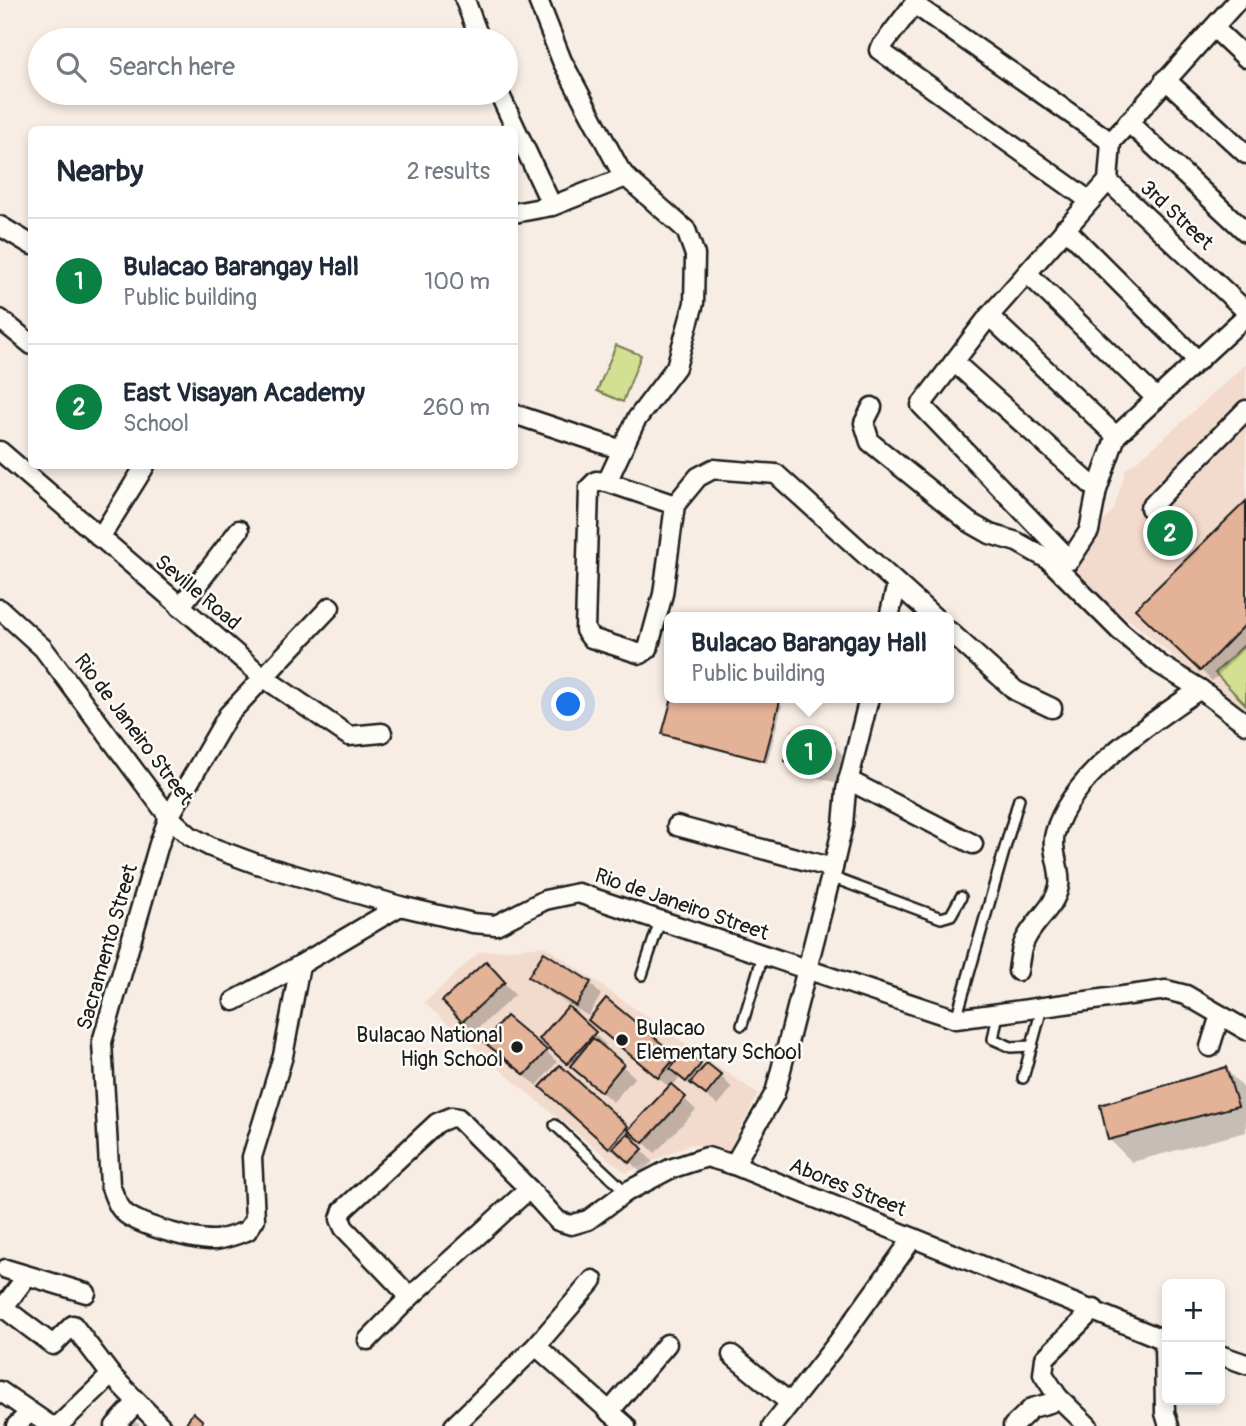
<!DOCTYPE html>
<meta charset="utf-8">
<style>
body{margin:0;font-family:Pangolin,sans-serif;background:#f6f6f7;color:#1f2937}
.controls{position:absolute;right:21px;bottom:21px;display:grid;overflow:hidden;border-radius:10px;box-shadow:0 4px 10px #0003}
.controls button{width:63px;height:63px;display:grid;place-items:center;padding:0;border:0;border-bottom:2px solid #e0e1e3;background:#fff;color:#1f2937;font:35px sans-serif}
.you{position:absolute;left:569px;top:705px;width:24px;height:24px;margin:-18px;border:5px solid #fff;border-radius:50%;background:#1a73e8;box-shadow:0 0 0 10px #1a73e833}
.badge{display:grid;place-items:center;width:46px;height:46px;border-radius:50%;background:#0b8043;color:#fff;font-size:23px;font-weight:700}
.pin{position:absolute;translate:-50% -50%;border:4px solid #fff;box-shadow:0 2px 7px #0006}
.popup{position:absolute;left:664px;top:612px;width:290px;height:91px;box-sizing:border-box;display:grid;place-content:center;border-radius:10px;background:#fff;filter:drop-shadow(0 2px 5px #0005);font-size:23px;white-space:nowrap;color:#747a83}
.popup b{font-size:26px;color:#1f2937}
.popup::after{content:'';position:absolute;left:50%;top:100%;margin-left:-14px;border:14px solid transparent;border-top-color:#fff}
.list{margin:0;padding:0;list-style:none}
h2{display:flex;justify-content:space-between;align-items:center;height:91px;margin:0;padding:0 28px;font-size:30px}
h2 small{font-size:23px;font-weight:400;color:#747a83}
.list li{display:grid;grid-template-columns:46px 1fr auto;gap:21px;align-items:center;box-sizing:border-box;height:126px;padding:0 28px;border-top:2px solid #e0e1e3}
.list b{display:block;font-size:26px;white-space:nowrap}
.list p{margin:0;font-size:23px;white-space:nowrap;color:#747a83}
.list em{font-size:23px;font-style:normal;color:#747a83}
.icon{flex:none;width:38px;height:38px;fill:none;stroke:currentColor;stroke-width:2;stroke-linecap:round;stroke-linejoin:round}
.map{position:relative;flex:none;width:1246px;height:1426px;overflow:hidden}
.search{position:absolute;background:#fff;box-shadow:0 4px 10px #0003;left:28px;top:28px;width:490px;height:77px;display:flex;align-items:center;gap:18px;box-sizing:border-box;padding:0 24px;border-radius:38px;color:#747a83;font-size:26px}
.panel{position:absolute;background:#fff;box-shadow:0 4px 10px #0003;left:28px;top:126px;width:490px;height:343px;border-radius:10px}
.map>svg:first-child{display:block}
</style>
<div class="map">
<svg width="1246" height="1426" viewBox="0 0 1246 1426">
<rect width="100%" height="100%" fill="#f8ede4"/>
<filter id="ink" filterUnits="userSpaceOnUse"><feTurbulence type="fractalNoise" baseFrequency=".0143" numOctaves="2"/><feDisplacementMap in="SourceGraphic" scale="14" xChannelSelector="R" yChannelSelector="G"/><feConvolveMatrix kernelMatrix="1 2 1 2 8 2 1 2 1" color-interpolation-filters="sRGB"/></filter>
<g filter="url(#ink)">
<g fill="#f2dbcd">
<polygon points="1246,364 1246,721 1203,681 1126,617 1074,585 1075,557 1114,509 1126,469 1148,452"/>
<polygon points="545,946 758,1094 727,1154 691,1144 626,1173 525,1091 424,1003 479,952"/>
</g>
<g fill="#d3df91" stroke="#787e56" stroke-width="2">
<polygon points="616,345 641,355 623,402 597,391"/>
<polygon points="1246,643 1246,705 1215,673"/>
</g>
<g fill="#0003">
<polygon points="1246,503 1246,647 1212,681 1138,609"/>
<polygon points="674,698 760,698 779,703 782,706 767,763 668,737 664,734"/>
<polygon points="833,744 844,756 837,783 798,772 787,761"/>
<polygon points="497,975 515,995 474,1032 463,1021"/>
<polygon points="530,976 590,983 601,995 588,1016 542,988"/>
<polygon points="568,1009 606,1045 603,1049 635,1077 613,1102 552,1050"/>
<polygon points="602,1031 675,1058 679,1061 685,1053 704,1069 721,1076 732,1088 718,1105 680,1077 672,1087 696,1110 655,1153 639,1138 635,1143 653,1162 641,1173 624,1155 621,1158 554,1099 560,1068 630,1130 670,1088"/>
<polygon points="546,1051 557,1062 537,1086 498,1053"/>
<polygon points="1225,1069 1246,1090 1246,1132 1132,1162 1109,1139"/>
<polygon points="133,1421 139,1424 140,1426 129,1426"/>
</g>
<g fill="#e4b296" stroke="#1c1c1c" stroke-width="2">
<polygon points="1246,501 1246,624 1200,671 1135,609"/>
<polygon points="672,698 767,698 780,701 764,761 662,734"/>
<polygon points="793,731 834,743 825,772 785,761"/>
<polygon points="544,952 591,982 576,1006 528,977"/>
<polygon points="486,961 505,982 462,1022 442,1001"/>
<polygon points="606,998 677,1056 658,1078 588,1020"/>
<polygon points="568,1006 596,1032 567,1064 539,1039"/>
<polygon points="506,1016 547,1050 525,1075 484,1042"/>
<polygon points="593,1038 624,1064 601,1092 570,1066"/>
<polygon points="685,1051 701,1064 686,1082 670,1069"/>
<polygon points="707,1063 722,1075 706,1095 690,1083"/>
<polygon points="560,1065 628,1126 609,1148 540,1087"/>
<polygon points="1226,1067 1238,1106 1108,1140 1100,1105"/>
<polygon points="671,1084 686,1097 643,1143 628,1130"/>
<polygon points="628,1133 643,1149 629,1163 613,1148"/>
<polygon points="193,1412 203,1421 200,1426 186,1423"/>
</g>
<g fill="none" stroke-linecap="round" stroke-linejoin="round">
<defs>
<g id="service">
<polyline points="831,877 941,918 951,915 961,897"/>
<polyline points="642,975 660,921"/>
<polyline points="998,1014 993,1039 1011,1047 1032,1046"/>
<polyline points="956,1019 1019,799"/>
<polyline points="742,1025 763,955"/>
<polyline points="1023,1078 1042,1008"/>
<polyline points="555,1125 626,1192"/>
</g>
<g id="minor">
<polyline points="465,0 480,40"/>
<polyline points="538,0 562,61 619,168 626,177 686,230 695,255 694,303 676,367 636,420 607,482"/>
<polyline points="1238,0 1111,142 1108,181 989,316 921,405 1070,560 1089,531 1097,490 1116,436 1246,316"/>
<polyline points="1214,28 1246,58"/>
<polyline points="1165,79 1246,154"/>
<polyline points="499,93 552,206 626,177"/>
<polyline points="1128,122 1246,232"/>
<polyline points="1108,181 1246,311"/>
<polyline points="1090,201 879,50 914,4 1111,142"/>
<polyline points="514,213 552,206"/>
<polyline points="0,226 32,245"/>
<polyline points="1065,228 1198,361"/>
<polyline points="1027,273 1157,399"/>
<polyline points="989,316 1116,436"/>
<polyline points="0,319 32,345"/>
<polyline points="954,362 1097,490"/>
<polyline points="872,407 864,423 870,442 969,522 990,534 1017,542 1049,560 1120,631 1159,664 1200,689 1246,724"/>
<polyline points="514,414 622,450"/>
<polyline points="0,451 263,677 349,736 382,733"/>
<polyline points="675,505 663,594 648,649 641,654 591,638 585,630 589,488 596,481 607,482 675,505 698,477 713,469 776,474 934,617"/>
<path d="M1150,508C1181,474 1214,443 1246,410"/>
<polyline points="100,538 145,466"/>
<polyline points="180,607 239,530"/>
<polyline points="0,609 43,648 169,817 190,836 211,847 257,864 400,906 473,923 496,925 545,900 578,893 956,1019 1166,990 1186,995 1246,1030"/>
<polyline points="889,617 897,584"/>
<polyline points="949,631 1016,691 1052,708"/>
<polyline points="848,780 973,844"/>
<polyline points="677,826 833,868"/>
<path d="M300,965L283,1056L252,1157L255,1219L247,1231C237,1234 226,1239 215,1240C195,1241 142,1226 126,1214C117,1207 114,1195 110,1185L102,1042L159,844L169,817L228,715L330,607"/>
<path d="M1018,971C1020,958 1021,945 1028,935C1038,918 1055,906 1059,886C1062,869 1050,850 1055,833C1071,774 1152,722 1200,689"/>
<polyline points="234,1001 300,965 400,906"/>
<polyline points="1210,1047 1220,1015"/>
<polyline points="734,1165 775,1093 833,868 843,825 846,790 869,698"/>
<polyline points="6,1269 86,1293"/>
<polyline points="410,1297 344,1228 340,1219 343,1210 437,1123 451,1117 458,1118 529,1189 558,1221 571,1225 588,1220 626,1192 670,1169 707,1157 734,1165 1167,1341"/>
<polyline points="0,1305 53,1345 73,1325 111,1375 161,1426"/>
<polyline points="3,1308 27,1276"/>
<polyline points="1164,1339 1165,1413 1169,1426"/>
<polyline points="368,1340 410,1297 529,1189"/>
<polyline points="536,1346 626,1426"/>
<polyline points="732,1355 790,1403"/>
<polyline points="1220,1355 1246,1364"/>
<polyline points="0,1391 51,1426"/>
<polyline points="609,1412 667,1344"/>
<polyline points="16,1426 29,1413"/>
<polyline points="53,1426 60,1424 111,1375"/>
<polyline points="115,1426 136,1403"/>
<polyline points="454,1426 536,1346 593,1280"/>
<polyline points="772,1426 838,1342 913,1238"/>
<polyline points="1013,1426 1032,1408 1050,1403 1058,1397"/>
<polyline points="1088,1426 1058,1397 1043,1374 1045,1358 1094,1309"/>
</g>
</defs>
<use href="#service" stroke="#1c1c1c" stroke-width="14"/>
<use href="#minor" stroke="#1c1c1c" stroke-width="23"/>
<use href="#service" stroke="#fdfcf7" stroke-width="9"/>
<use href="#minor" stroke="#fdfcf7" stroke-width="18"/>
</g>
</g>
<g fill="#1c1c1c" stroke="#fdfcf7" stroke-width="2.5">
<circle cx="622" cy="1040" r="7"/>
<circle cx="517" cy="1047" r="7"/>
</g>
<g text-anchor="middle" stroke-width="5" stroke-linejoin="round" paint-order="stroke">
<g font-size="21" fill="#1c1c1c" stroke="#fdfcf7">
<text transform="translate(1177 215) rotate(43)" y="7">3rd Street</text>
<text transform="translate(198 592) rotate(40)" y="7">Seville Road</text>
<text transform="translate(134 729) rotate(53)" y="7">Rio de Janeiro Street</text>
<text transform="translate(682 904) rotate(19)" y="7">Rio de Janeiro Street</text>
<text transform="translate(107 947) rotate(-74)" y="7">Sacramento Street</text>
<text transform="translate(848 1187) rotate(22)" y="7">Abores Street</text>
</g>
<g font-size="21" fill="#1c1c1c" stroke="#fdfcf7" text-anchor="start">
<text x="636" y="1035">Bulacao<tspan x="636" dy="24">Elementary School</tspan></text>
<text x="503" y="1042" text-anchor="end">Bulacao National<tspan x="503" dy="24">High School</tspan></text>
</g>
</g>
</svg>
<div class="controls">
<button>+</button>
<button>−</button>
</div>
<div class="you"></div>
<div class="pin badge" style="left:809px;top:752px">1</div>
<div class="popup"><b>Bulacao Barangay Hall</b>Public building</div>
<div class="pin badge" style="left:1170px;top:533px">2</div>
<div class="search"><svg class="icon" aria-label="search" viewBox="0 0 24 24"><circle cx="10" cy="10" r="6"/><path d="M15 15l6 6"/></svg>Search here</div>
<section class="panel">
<h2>Nearby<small>2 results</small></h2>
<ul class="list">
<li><span class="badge">1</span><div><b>Bulacao Barangay Hall</b><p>Public building</p></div><em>100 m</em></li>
<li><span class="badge">2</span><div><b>East Visayan Academy</b><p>School</p></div><em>260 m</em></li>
</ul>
</section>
</div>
